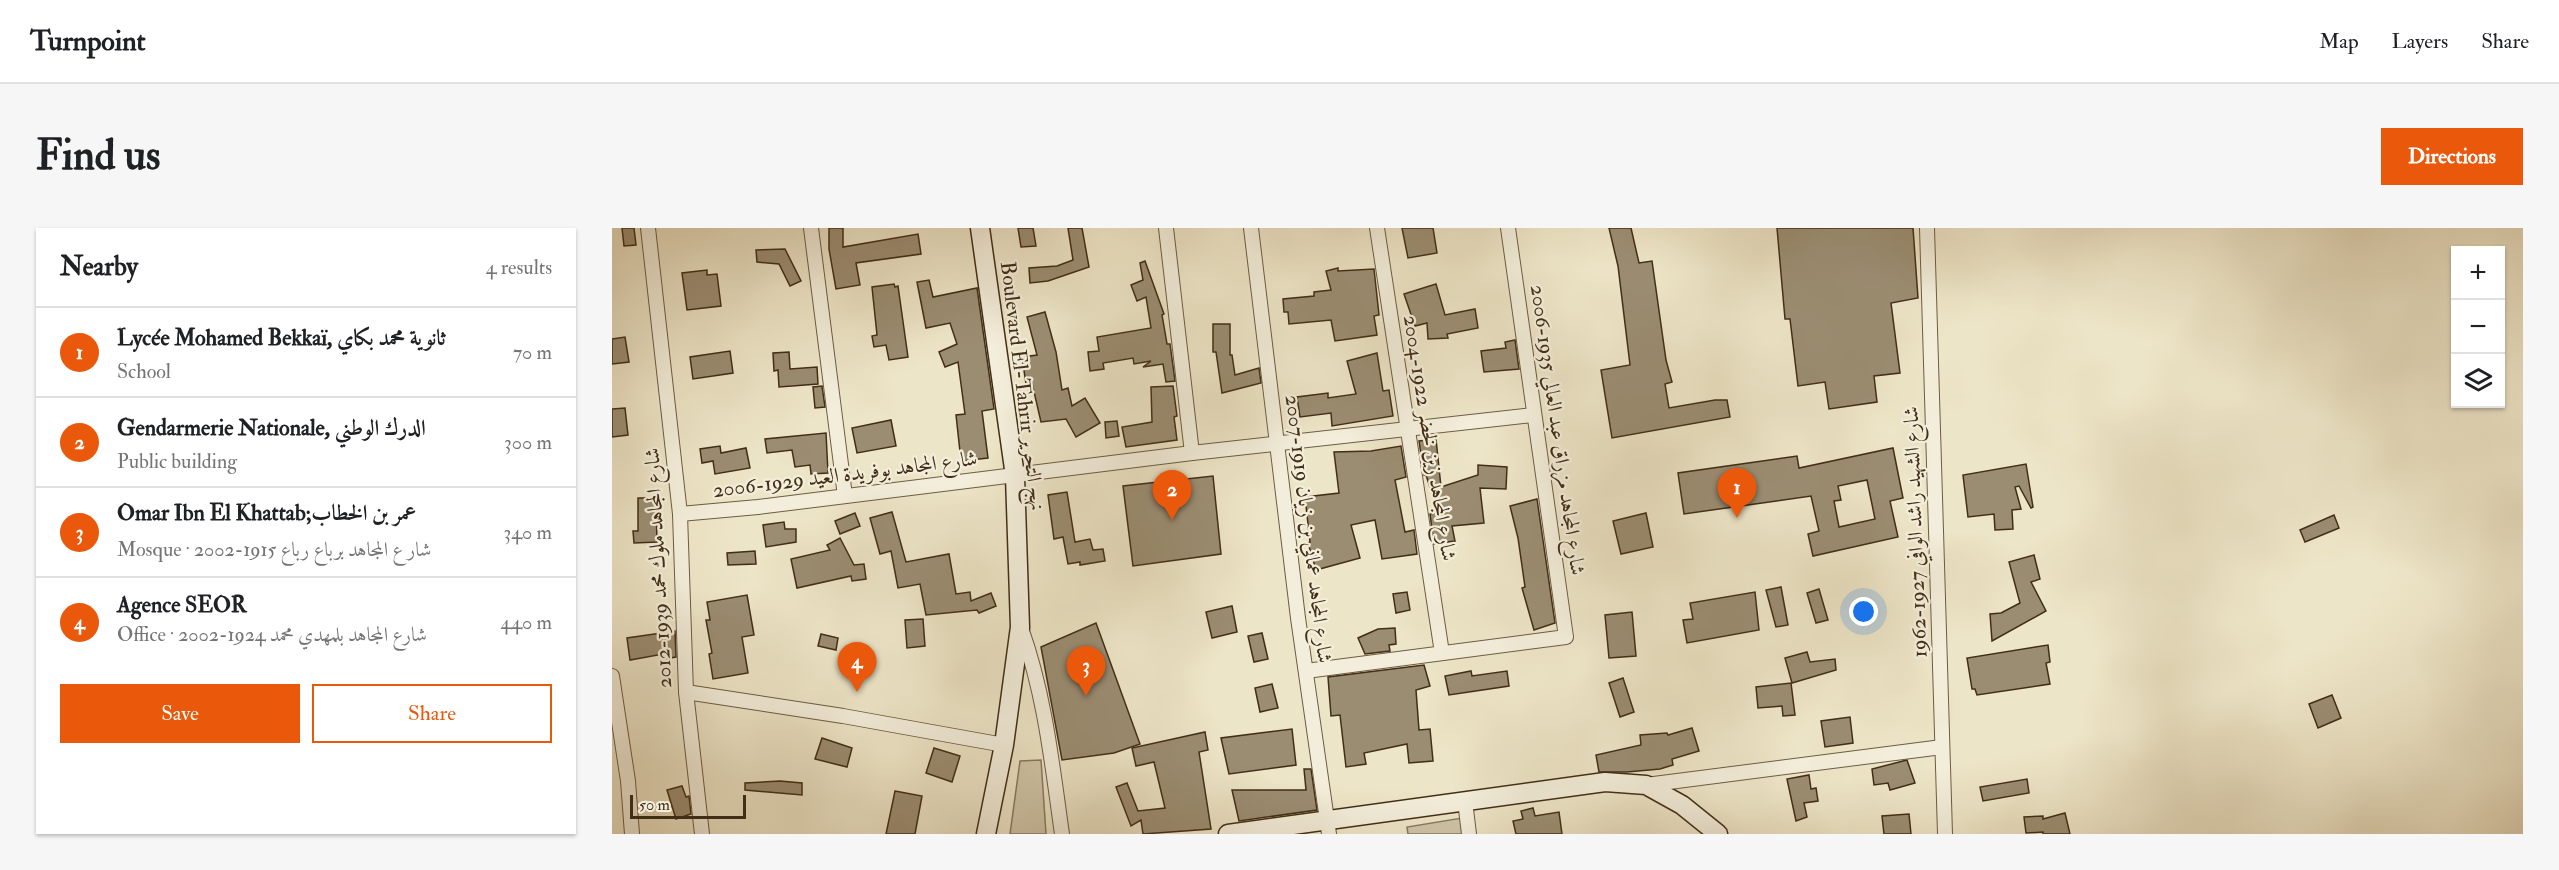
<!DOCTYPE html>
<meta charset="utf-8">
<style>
body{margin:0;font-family:"IM FELL Double Pica",Amiri,serif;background:#f6f6f6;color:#202124}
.controls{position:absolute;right:18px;top:18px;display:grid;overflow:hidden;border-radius:0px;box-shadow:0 2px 4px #0004}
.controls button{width:54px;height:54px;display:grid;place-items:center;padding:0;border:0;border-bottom:2px solid #e0e0e0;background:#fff;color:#202124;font:30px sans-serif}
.scale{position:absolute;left:18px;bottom:15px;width:116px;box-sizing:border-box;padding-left:6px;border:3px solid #422e16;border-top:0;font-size:16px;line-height:21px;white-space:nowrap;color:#422e16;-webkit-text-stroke:4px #f3eedb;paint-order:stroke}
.you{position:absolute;left:1252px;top:384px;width:21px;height:21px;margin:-15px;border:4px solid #fff;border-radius:50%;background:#1a73e8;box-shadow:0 0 0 9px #1a73e833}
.badge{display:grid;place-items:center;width:39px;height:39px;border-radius:50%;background:#ea580c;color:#fff;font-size:20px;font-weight:700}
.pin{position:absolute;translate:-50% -50px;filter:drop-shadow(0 2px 3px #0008)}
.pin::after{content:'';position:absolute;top:32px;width:21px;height:18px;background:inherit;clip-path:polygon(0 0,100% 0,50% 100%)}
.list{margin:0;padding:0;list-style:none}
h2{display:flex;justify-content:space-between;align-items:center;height:78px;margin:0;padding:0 24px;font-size:26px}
h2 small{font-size:20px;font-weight:400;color:#757577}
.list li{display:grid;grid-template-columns:39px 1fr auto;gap:18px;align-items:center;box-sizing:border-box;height:90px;padding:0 24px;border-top:2px solid #e0e0e0}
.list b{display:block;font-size:22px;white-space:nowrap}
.list p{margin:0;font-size:20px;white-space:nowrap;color:#757577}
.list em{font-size:20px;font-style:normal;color:#757577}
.actions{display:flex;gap:12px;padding:18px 24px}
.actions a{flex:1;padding:14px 0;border:2px solid #ea580c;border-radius:0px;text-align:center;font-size:21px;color:#ea580c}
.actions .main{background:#ea580c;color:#fff}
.icon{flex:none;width:33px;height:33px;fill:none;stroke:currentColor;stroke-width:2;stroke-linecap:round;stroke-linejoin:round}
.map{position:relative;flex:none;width:1911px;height:606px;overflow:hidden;border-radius:0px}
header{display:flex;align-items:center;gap:36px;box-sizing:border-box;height:84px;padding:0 30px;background:#fff;border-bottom:2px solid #e0e0e0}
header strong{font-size:28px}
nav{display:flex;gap:33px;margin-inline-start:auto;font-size:21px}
.intro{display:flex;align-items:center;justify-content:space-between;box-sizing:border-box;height:144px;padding:0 36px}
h1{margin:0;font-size:42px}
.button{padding:15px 27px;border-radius:0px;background:#ea580c;color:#fff;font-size:21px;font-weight:700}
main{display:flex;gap:36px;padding:0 36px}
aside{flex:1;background:#fff;border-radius:0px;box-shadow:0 2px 4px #0004}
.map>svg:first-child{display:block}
</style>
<header>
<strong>Turnpoint</strong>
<nav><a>Map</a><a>Layers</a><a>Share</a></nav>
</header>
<div class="intro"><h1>Find us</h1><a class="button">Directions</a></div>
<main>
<aside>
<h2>Nearby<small>4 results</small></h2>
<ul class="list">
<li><span class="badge">1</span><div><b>Lycée Mohamed Bekkaï, ثانوية محمد بكاي</b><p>School</p></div><em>70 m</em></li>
<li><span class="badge">2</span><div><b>Gendarmerie Nationale, الدرك الوطني</b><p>Public building</p></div><em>300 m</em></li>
<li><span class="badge">3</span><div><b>Omar Ibn El Khattab;عمر بن الخطاب</b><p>Mosque · شار ع المجاهد برباع رباع 1915-2002</p></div><em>340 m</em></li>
<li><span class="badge">4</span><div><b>Agence SEOR</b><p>Office · شارع المجاهد بلمهدي محمد 1924-2002</p></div><em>440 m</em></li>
</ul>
<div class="actions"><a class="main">Save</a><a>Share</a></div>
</aside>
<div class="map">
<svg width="1911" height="606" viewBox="0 0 1911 606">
<rect width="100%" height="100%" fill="#ede5c7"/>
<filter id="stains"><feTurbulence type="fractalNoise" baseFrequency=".00333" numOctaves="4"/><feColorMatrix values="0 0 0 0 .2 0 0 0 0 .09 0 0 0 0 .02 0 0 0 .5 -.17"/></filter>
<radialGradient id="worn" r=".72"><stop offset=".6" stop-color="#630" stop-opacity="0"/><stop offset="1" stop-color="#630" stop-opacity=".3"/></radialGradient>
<g fill="#d0c6a9" stroke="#897a60" stroke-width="1.5">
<polygon points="429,532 434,606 398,606 408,533"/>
<polygon points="850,590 852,606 796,606 795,599"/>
</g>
<g fill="#9b8d72" stroke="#422e16" stroke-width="1.5" fill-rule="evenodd">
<polygon points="10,0 22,0 24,17 12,18"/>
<polygon points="217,0 231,0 231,19 306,6 309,26 244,35 248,57 224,61 217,21"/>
<polygon points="406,0 421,0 424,18 409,19"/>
<polygon points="456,0 470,0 477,39 436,53 418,55 417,40 445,38 461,32"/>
<polygon points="790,0 821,0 825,25 796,30"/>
<polygon points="997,0 1019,0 1027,35 1040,33 1054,132 1060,154 1053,156 1057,180 1103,172 1115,172 1118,189 1000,210 989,142 1018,137 1006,38"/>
<polygon points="1165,0 1301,0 1306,70 1279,75 1288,145 1262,148 1265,174 1217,181 1213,154 1186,158 1178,91 1173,91"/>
<polygon points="173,21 189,53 178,58 167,36 145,34 144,22"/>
<polygon points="533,33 552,86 550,87 555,116 558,116 563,153 554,154 551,136 531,139 539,133 522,136 521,130 491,135 492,141 478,143 476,124 487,123 485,109 539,100 534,69 525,73 519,57 531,52 528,35"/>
<polygon points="726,40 726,43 762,41 767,87 762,88 765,107 723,113 719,92 677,96 676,84 672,84 671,71 702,68 702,64 719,62 714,43"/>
<polygon points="95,42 95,47 105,46 109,78 75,82 70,45"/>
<polygon points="317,52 321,69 365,60 382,181 370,183 376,230 349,233 344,187 353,186 346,134 333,139 327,124 345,116 338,95 314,100 305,54"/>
<polygon points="282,56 283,59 286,58 296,129 277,132 274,117 262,119 260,108 265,107 260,59"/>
<polygon points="824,56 833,87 863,81 866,100 835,106 836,110 816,111 815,95 803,98 792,66"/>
<polygon points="433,84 444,124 450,162 456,160 460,178 473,170 488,195 464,209 454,191 429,194 420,155 414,156 410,129 425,127 415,89"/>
<polygon points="601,96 618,96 618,127 620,127 623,147 647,140 649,155 610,165 604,124 601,124"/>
<polygon points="13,109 17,134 0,136 0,111"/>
<polygon points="903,112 907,141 872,144 869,123 894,120 893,114"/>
<polygon points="118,123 121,145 81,151 78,129"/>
<polygon points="177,124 178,141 205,139 206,156 167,159 166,142 162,143 161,125"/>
<polygon points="765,125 771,163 777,162 781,188 720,198 719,185 688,189 685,169 716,165 716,170 744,166 735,133"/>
<polygon points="210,158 213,179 203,180 201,159"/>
<polygon points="561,158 565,188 562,189 565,212 514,219 510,199 540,194 539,159"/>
<polygon points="13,180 16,207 0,209 0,181"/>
<polygon points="279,192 284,218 245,225 240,200"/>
<polygon points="505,193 507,208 494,210 493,194"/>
<polygon points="214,205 216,245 199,246 198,237 183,239 180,222 155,225 153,211"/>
<polygon points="824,211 829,259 866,247 866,237 895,239 894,261 868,260 872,295 840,298 843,313 822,316 818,286 826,284 814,247 812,247 807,213"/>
<polygon points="108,218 109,225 134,220 138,240 103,246 101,233 90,235 88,221"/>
<polygon points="789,218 794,249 783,252 793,304 802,302 805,326 770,331 763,292 739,297 748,330 704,342 696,315 698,314 693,269 727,265 722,224 759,223"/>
<path d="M1281,220L1291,270L1278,273L1286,309L1201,328L1196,306L1207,303L1199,268L1072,286L1066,245L1185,228L1187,240ZM1255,252L1263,291L1227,299L1222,273L1229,272L1226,258Z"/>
<polygon points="1414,236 1421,279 1419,280 1407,258 1403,259 1409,281 1400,282 1401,301 1383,302 1382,286 1356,289 1351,247"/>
<polygon points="601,248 609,326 521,338 511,258"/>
<polygon points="455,264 463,314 478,311 481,322 491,321 493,333 468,337 468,334 456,336 451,309 442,311 436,267"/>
<polygon points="26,270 44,270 45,314 22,315 21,303 26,303"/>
<polygon points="925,271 943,395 922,402 910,360 913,359 906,310 898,278"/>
<polygon points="280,284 294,334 337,326 344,366 358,364 359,373 379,365 384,378 367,385 365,382 314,387 308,356 286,360 279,323 268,326 258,290"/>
<polygon points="243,285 248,298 228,306 223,293"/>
<polygon points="1034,285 1041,319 1009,326 1001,293"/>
<polygon points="1722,287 1727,300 1693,314 1688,302"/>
<polygon points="172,294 173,301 184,301 184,314 154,319 151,297"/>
<polygon points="228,310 242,337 252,336 254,351 240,353 239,348 185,360 179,331 218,322 215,317"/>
<polygon points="143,323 144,336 116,337 115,325"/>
<polygon points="1422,327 1428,351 1419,354 1434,383 1380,413 1378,386 1389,385 1408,375 1397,334"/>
<polygon points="1169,359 1176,397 1164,399 1154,362"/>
<polygon points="1207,361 1216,392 1204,395 1195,365"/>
<polygon points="795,364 798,382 784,385 781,366"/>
<polygon points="1143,364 1147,402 1075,415 1071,392 1081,391 1078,375"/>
<polygon points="135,367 142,407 130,409 136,445 101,451 97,426 100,425 94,392 98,392 95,374"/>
<polygon points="620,378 625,404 600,410 594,384"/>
<polygon points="1020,384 1024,428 997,430 993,387"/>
<polygon points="311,391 313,418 295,420 293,392"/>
<polygon points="484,395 528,516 502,525 450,532 429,419"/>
<polygon points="783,400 784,416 777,417 778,423 753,426 746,410 766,401"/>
<polygon points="63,403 64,429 52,431 51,426 18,432 15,410"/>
<polygon points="650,405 656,431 642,434 636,408"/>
<polygon points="209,406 226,410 224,422 206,418"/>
<polygon points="1436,417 1438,434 1434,435 1438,456 1365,467 1363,461 1360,461 1355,430"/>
<polygon points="1195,424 1198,434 1223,431 1224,442 1180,455 1173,430"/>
<polygon points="812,437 818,458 804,462 807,502 818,501 821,533 797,535 795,516 752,525 754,536 734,539 728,487 719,488 716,449"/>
<polygon points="859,443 860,448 895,443 897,458 837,467 833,448"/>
<polygon points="1011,450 1022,484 1008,489 997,455"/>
<polygon points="1179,455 1183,487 1171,488 1170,478 1146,480 1144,459"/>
<polygon points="660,456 666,480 648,484 643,460"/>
<polygon points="1720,467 1729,490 1706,500 1697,476"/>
<polygon points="1238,489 1241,515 1213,519 1209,493"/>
<polygon points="1080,500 1087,523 1060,531 1061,537 1048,541 1015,544 987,544 984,527 1029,517 1028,507 1055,505 1056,507"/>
<polygon points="680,501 684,537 617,546 609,510"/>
<polygon points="593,504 596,522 587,524 599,601 531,606 529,592 519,598 504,559 515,555 526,583 553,580 542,534 524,538 520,520"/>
<polygon points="210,510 240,520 235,539 203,531"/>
<polygon points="322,520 348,528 340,554 314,545"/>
<polygon points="1295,532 1303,555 1278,562 1276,555 1262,557 1260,541"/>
<polygon points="692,541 699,541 705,582 627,593 620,562 694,562"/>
<polygon points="1197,547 1199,561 1204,560 1206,573 1192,575 1195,589 1184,593 1175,551"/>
<polygon points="1415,551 1417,565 1371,573 1368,559"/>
<polygon points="168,553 190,555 190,567 133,562 133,555"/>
<polygon points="70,558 74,569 77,568 79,586 64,591 55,562"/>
<polygon points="283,563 310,568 303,606 274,606"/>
<polygon points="921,580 923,588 947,584 950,606 904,606 901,593 911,591 909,583"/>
<polygon points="1453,585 1458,606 1431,606 1431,604 1414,605 1412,589 1431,588 1431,591"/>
<polygon points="1297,586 1299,606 1272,606 1270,588"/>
</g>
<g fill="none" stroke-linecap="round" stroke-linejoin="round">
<defs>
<g id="minor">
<polyline points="36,0 68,286 74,464 90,606"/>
<polyline points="199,0 233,268"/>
<polyline points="554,0 580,225"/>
<polyline points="639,0 686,390 717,606"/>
<polyline points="765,0 830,425"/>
<polyline points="1315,0 1333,606"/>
<polyline points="68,286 146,279 580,225 921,187"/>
<path d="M409,400C433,467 440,536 450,606"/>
<polyline points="694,443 954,409 896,0"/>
<polyline points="0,448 16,553 20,606"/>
<polyline points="74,464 231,488 392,517"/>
<polyline points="1034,557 1330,519"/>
<polyline points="853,573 857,606"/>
</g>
<g id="secondary">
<polyline points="368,0 403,248 408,399 392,517 374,606"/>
<polyline points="616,606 993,554 1034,557 1070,577 1106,606"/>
</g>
</defs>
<use href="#minor" stroke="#6d5c42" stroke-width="16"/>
<use href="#secondary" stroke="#422e16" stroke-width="21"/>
<use href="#minor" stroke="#f3eedb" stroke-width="14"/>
<use href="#secondary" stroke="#f3eedb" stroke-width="18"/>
</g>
<g text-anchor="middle" stroke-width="4.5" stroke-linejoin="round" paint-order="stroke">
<g font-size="21" fill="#422e16" stroke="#f3eedb">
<text transform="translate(411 158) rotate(83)" y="7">Boulevard El-Tahrir نهج التحرير</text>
<text transform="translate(946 202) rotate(82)" y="7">شارع المجاهد مزراق عبد العالي 1935-2006</text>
<text transform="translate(818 210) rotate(81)" y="7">شارع المجاهد زين لخضر 1922-2004</text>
<text transform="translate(233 246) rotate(-7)" y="7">شارع المجاهد بوفريدة العيد 1929-2006</text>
<text transform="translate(697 301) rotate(83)" y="7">شارع المجاهد عماني بن زيان 1919-2007</text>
<text transform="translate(1303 304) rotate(-92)" y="7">شارع الشهيد راشد الوافي 1927-1962</text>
<text transform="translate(46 340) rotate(-93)" y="7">شارع المجاهد ملوك محمد 1939-2012</text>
</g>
</g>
<rect width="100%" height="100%" filter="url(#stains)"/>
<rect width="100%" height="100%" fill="url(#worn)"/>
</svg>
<div class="controls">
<button>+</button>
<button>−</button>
<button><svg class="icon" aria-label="layers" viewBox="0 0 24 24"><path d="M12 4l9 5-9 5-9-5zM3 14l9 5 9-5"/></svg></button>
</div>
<div class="scale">50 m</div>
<div class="you"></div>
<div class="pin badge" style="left:1125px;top:290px">1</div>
<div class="pin badge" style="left:560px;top:292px">2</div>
<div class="pin badge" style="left:474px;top:468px">3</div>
<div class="pin badge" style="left:245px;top:464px">4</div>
</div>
</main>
